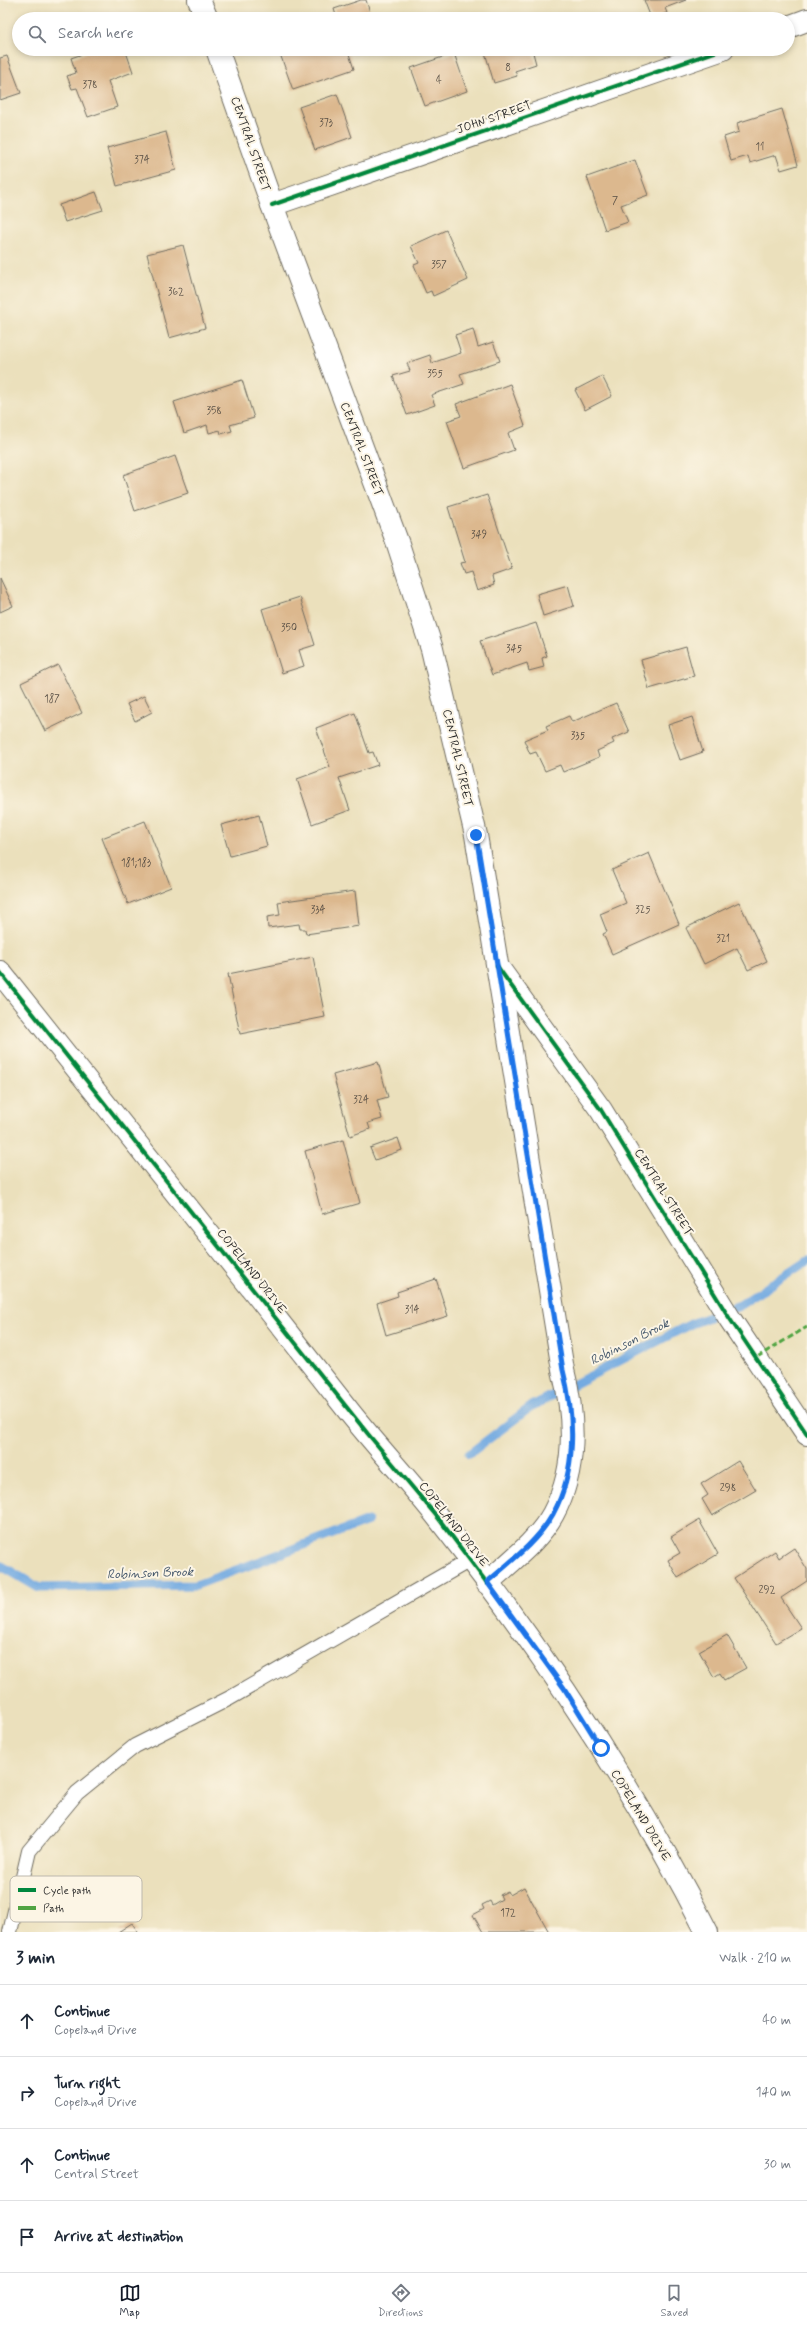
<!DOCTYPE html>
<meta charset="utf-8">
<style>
body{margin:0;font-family:Mynerve,sans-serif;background:#f6f6f7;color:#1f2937}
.stop{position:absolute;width:12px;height:12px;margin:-9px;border:3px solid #1a73e8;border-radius:50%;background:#fff}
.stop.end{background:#1a73e8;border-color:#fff;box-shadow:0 1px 4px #0008}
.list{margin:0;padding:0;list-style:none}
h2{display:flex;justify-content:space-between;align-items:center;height:52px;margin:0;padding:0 16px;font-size:17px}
h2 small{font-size:13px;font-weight:400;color:#747a83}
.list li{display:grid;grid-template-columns:26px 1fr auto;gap:12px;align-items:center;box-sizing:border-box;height:72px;padding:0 16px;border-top:1px solid #e0e1e3}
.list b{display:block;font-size:15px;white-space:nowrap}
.list p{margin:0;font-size:13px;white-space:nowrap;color:#747a83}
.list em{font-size:13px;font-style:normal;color:#747a83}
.icon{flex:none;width:22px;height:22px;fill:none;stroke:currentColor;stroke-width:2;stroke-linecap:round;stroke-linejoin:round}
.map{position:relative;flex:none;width:807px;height:1932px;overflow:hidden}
.search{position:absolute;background:#fff;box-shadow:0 2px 6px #0003;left:12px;right:12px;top:12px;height:44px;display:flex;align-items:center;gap:10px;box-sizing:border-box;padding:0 14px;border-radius:22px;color:#747a83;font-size:15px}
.sheet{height:340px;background:#fff}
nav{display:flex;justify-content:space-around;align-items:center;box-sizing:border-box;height:56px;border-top:1px solid #e0e1e3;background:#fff;font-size:11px;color:#747a83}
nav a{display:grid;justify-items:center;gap:2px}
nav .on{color:#111827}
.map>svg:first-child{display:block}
</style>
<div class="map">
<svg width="807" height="1932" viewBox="0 0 807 1932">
<rect width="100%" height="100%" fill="#fcf5e5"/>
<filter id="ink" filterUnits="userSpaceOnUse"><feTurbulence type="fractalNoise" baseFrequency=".025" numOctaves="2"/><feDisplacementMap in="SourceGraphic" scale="8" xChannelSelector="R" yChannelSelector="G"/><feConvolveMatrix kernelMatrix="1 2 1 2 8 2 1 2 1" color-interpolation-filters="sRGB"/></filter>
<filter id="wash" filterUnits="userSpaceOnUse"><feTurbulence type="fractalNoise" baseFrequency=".012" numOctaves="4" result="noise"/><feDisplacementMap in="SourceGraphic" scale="16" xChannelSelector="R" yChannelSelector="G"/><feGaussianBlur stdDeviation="0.9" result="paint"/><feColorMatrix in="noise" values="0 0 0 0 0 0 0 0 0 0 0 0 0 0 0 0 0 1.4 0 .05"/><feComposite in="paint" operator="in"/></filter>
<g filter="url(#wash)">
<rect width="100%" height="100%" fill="#ebe0bc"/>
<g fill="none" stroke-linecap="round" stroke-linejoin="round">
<g stroke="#73aae1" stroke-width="9">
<polyline points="469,1454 532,1406 691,1324 740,1305 807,1261"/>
<polyline points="0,1565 39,1588 196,1585 368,1521"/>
</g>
</g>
<g id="blocks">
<g fill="#dcb88e">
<polygon points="361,0 366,0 372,19 337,19 334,9"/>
<polygon points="644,0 686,0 665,8 667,13 651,18"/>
<polygon points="97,49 125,49 133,72 108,81 117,107 88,117 77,88 72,89 67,76 76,73 71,58"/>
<polygon points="286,49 353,49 348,51 354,69 293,90 279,51"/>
<polygon points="484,49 532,49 536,64 515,71 517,76 494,83"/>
<polygon points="454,53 467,91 425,106 411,68"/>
<polygon points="7,56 21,93 0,100 0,58"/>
<polygon points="337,94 352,137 315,150 299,107"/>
<polygon points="782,109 798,165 781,170 776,155 750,163 748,156 731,161 724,137 739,132 737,123"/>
<polygon points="166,132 176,170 117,186 107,148"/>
<polygon points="635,160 648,195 621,205 628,222 605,230 587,177"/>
<polygon points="96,192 103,210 65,222 59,205"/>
<polygon points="446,230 468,280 433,296 431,291 426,293 414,265 419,263 411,246"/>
<polygon points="183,245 205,328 169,338 147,254"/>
<polygon points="473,329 478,347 493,342 500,361 460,374 464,384 431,395 435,405 407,415 393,376 410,371 407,363 430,355 432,363 461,353 455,335"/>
<polygon points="602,376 612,396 585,410 575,390"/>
<polygon points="242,380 254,418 230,425 232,431 221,434 220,430 209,433 207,425 184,433 174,402"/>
<polygon points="510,384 525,426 508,433 514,450 464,468 447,421 461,416 456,404"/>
<polygon points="175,456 188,493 135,511 123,475"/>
<polygon points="487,495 512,569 492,576 494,585 477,591 471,572 464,574 460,563 465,562 448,507"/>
<polygon points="0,578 13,606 0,612"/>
<polygon points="568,585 574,606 543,616 537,594"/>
<polygon points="300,597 315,645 299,650 304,666 282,673 262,609"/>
<polygon points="536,623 547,656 542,658 544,667 529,671 527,663 492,675 480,641"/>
<polygon points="686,647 694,676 649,689 641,660"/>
<polygon points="58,665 82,713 45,731 21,683"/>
<polygon points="144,696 152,712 135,721 127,704"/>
<polygon points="616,703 629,732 612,739 614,743 597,751 599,757 563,772 560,765 545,771 536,752 530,754 524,740 548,730 546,726 569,716 572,722"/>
<polygon points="355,713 369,753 373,752 378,765 339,778 350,810 312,824 297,779 330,767 316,728"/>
<polygon points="692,717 703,752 680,760 668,725"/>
<polygon points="259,815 267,846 230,856 221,825"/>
<polygon points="145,821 171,887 128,904 102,838"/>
<polygon points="649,853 679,924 612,954 603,934 607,932 600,914 626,903 612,870"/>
<polygon points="355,891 359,926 306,934 305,929 300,929 299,924 268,928 267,917 280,915 278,902"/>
<polygon points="739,902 767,961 748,970 737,948 704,964 686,928"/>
<polygon points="313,957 325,1017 240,1034 228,974"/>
<polygon points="378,1062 388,1097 377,1100 382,1119 368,1123 370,1129 350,1136 333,1075"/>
<polygon points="398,1138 402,1150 375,1160 370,1148"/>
<polygon points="343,1140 360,1203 322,1214 305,1151"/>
<polygon points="436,1279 448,1316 386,1335 377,1303 398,1296 397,1292"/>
<polygon points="738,1461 756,1490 712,1516 702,1499 708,1495 701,1484"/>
<polygon points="699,1520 718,1554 678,1578 668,1560 680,1553 671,1537"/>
<polygon points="794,1548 807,1569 807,1581 781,1598 801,1628 776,1643 734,1578 775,1551 779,1558"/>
<polygon points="727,1635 746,1668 724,1680 720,1673 714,1677 699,1651"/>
<polygon points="524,1887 549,1932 483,1932 473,1915 484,1909 482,1905 490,1901 492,1905 502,1899 500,1895 508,1891 510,1895"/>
<polygon points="132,1923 138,1932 118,1932"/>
</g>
</g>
</g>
<g filter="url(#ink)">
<use href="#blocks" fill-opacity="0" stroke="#6e6a5e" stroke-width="1"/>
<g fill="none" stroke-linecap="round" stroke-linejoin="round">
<defs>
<polyline id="lane" points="10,1932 29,1851 77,1793 135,1746 230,1698 470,1560"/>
<g id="street">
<polyline points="788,27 807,20"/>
<polyline points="272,205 723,49"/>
</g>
<g id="secondary">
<polyline points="199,0 207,19"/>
<path d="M217,49L272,205L398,544L432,649L476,835L563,1370C575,1417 577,1470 553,1514C538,1541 510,1562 487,1583"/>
<polyline points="500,970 601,1110 730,1319 807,1434"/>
<path d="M0,972C118,1119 235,1266 351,1414C380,1450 411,1483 440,1520C541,1648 633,1786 707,1932"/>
</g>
</defs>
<use href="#lane" stroke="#6e6a5e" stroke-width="16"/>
<use href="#street" stroke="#6e6a5e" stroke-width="24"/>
<use href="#secondary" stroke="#6e6a5e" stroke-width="24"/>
<use href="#lane" stroke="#fff" stroke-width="14"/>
<use href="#street" stroke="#fff" stroke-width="22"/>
<use href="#secondary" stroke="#fff" stroke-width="22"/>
<polyline stroke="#51a443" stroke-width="3" stroke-dasharray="6 3" stroke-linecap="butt" points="757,1357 807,1327"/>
<defs>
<g id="cycleway">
<polyline points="272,205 723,49"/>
<polyline points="497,966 601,1110 730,1319 807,1434"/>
<polyline points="0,972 368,1434 439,1519 487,1583"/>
</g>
</defs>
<use href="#cycleway" stroke="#fcf5e5" stroke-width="6"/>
<use href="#cycleway" stroke="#00873e" stroke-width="4"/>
</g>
</g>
<g fill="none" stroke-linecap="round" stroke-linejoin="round" filter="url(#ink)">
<path stroke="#1a73e8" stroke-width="5" d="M476,835L563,1370C575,1417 577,1470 553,1514C538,1541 510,1562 487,1582L564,1688L601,1748"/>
</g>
<g text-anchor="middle" stroke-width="4" stroke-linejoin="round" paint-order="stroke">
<g font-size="10" fill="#574e44">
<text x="508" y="71">8</text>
<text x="439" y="83">4</text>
<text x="90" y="88">378</text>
<text x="326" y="126">373</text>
<text x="760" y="150">11</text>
<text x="142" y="163">374</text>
<text x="615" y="204">7</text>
<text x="439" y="268">357</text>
<text x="176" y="295">362</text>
<text x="435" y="377">355</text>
<text x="214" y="414">358</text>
<text x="479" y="538">349</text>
<text x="289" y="631">350</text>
<text x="514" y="652">345</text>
<text x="52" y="702">187</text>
<text x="578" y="739">335</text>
<text x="136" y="866">181;183</text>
<text x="318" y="913">334</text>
<text x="643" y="913">325</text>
<text x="723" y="942">321</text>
<text x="361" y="1103">324</text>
<text x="412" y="1313">314</text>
<text x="728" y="1491">298</text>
<text x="767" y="1593">292</text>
<text x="508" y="1916">172</text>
</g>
<g font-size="12" fill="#2b2b2b" stroke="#fcf5e5">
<text transform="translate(494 117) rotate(-19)" y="4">JOHN STREET</text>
<text transform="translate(251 144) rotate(71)" y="4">CENTRAL STREET</text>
<text transform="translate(362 449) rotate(69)" y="4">CENTRAL STREET</text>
<text transform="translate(458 758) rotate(77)" y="4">CENTRAL STREET</text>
<text transform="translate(664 1192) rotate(58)" y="4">CENTRAL STREET</text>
<text transform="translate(252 1271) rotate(52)" y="4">COPELAND DRIVE</text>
<text transform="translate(454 1524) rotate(52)" y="4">COPELAND DRIVE</text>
<text transform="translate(641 1815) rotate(59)" y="4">COPELAND DRIVE</text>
</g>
<g font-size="13" font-style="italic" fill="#44576b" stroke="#fcf5e5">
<text transform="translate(629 1341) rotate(-27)" y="5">Robinson Brook</text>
<text transform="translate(150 1572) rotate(-2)" y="5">Robinson Brook</text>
</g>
</g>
<rect x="10" y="1876" width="132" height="46" rx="6" fill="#fcf5e5" stroke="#bdb8ad" stroke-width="1"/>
<rect x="18" y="1888" width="18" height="4" fill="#00873e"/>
<rect x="18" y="1906" width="18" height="4" fill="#51a443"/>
<g font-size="11" fill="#2b2b2b">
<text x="43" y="1894">Cycle path</text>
<text x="43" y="1912">Path</text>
</g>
</svg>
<div class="stop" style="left:601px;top:1748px"></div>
<div class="stop end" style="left:476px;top:835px"></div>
<div class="search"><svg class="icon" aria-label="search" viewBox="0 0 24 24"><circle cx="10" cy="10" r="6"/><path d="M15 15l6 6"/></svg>Search here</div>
</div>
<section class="sheet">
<h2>3 min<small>Walk · 210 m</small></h2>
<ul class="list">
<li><svg class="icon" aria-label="ahead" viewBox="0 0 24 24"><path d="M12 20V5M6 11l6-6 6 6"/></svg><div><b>Continue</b><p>Copeland Drive</p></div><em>40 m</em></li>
<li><svg class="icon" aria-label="right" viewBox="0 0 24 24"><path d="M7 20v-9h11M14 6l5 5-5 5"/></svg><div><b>Turn right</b><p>Copeland Drive</p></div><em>140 m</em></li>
<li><svg class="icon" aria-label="ahead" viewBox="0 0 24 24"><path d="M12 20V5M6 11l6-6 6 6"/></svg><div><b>Continue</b><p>Central Street</p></div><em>30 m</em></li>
<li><svg class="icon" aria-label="arrive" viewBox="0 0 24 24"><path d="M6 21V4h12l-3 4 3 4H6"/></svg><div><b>Arrive at destination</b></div></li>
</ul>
</section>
<nav>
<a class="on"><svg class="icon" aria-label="map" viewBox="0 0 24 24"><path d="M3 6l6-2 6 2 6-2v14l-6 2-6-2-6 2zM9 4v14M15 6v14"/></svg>Map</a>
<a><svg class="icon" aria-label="directions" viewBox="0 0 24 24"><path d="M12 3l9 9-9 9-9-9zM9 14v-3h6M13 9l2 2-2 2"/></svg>Directions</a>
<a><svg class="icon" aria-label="saved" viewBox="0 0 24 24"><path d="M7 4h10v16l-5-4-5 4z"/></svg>Saved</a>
</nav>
